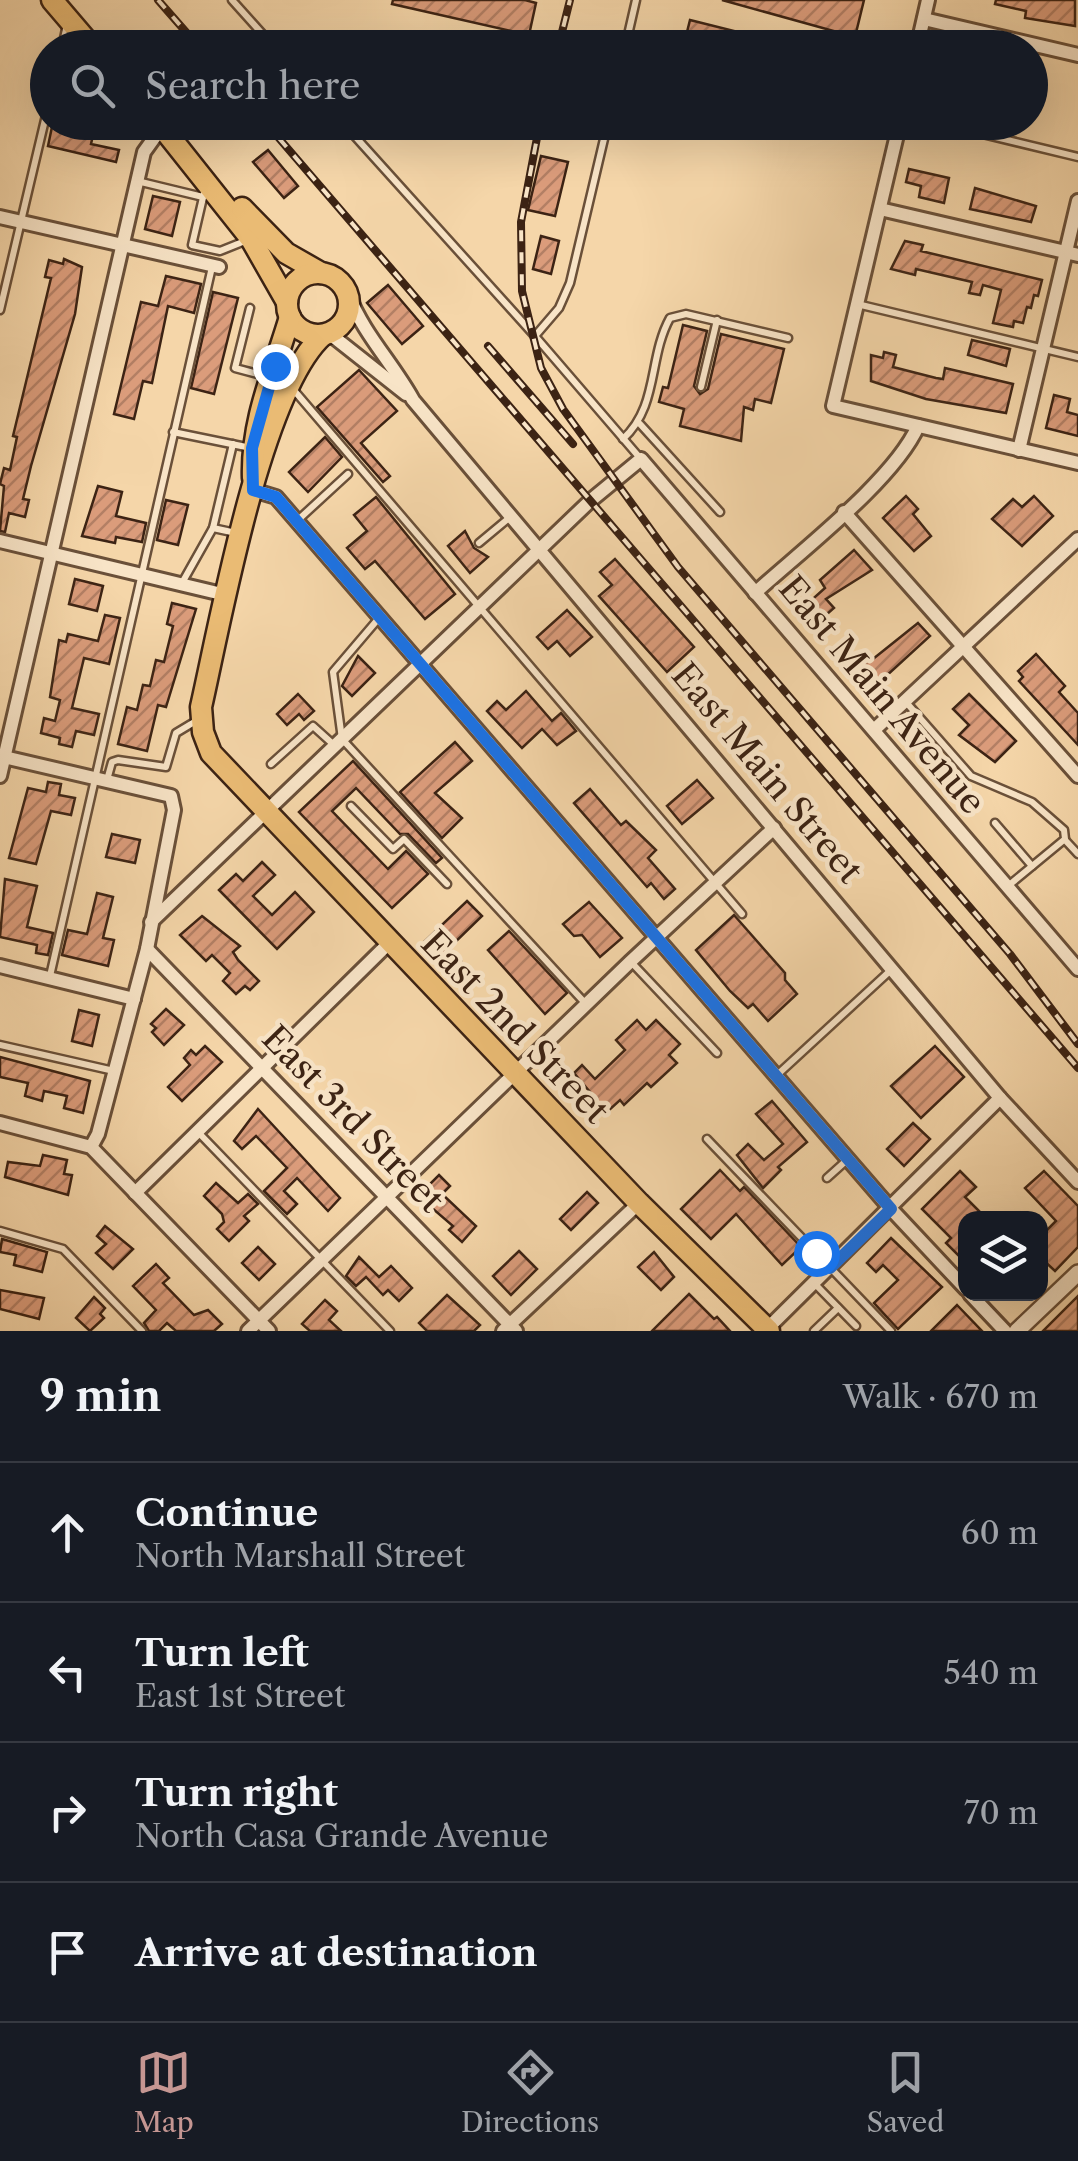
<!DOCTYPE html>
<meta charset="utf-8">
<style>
body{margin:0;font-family:"Libre Caslon Text",serif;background:#20242c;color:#f1f3f6}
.controls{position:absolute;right:30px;bottom:30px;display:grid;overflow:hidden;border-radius:20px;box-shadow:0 10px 40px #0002}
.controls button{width:90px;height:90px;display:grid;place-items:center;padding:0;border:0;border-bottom:2px solid #363941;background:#171b24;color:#f1f3f6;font:50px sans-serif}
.stop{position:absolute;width:30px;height:30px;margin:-22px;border:8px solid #1a73e8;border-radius:50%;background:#fff}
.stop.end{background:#1a73e8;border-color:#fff;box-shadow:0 2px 10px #0008}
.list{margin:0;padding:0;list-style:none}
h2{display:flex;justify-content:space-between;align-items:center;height:130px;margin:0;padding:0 40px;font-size:42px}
h2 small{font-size:32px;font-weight:400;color:#9ea1a6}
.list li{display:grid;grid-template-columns:65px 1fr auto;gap:30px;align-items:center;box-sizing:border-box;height:140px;padding:0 40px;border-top:2px solid #363941}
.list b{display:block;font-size:38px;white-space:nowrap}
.list p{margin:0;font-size:32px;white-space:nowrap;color:#9ea1a6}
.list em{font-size:32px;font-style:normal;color:#9ea1a6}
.icon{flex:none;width:55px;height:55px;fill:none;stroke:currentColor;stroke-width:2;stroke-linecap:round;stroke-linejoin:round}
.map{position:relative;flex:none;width:1078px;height:1331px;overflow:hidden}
.search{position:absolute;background:#171b24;box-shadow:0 10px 40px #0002;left:30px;right:30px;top:30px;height:110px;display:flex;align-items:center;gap:25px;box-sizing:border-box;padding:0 35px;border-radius:55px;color:#9ea1a6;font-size:38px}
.sheet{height:690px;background:#171b24}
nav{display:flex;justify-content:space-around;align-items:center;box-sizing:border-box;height:140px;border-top:2px solid #363941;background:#171b24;font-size:28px;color:#9ea1a6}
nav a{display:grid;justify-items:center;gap:5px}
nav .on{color:#c59692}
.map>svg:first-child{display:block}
</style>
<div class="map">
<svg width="1078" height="1331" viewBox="0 0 1078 1331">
<defs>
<pattern id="building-hatch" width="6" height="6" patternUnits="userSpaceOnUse" patternTransform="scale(2.5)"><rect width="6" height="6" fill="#db9c7b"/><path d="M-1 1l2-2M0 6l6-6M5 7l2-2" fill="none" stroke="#b37f64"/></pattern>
</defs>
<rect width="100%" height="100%" fill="#f5d6a9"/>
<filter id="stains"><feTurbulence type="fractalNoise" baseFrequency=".002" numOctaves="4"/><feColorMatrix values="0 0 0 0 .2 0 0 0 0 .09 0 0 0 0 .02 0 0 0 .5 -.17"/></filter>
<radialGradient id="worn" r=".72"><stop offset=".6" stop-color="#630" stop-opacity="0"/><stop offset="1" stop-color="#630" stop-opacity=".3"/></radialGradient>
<g fill="url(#building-hatch)" stroke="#3c2314" stroke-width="2.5">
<polygon points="393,0 525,0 536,3 529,35 392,4"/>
<polygon points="722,0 864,0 855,37"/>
<polygon points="996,0 1075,0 1075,26 1025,18 1026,11 995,4"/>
<polygon points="690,20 786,44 786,48 683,48"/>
<polygon points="53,122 96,122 91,144 119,150 116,162 48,146"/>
<polygon points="268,150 298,186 284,198 253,162"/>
<polygon points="541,156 568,162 555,216 528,210"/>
<polygon points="909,169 949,178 944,203 919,197 921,186 906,182"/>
<polygon points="975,188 1036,206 1031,222 970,209"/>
<polygon points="153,196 180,202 172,236 145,229"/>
<polygon points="541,236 559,241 551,274 533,269"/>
<polygon points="905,241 923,245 921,251 1042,280 1038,296 1034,295 1031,308 1027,307 1023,323 1014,321 1013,327 993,323 1001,290 983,285 980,295 969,293 972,282 916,269 915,275 891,269"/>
<polygon points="64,259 82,267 75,314 31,466 23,499 29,500 25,517 9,513 5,532 0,531 4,486 0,484 4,468 10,470 17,437 13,436 51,278 45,277 49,260 63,264"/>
<polygon points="166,276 201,284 194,313 168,306 152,383 143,381 134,419 114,414 141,302 158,306"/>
<polygon points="388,285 423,326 402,344 367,303"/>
<polygon points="213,292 238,298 214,394 191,388"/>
<polygon points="683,325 707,331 694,386 700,394 708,389 721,334 784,349 771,403 755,399 753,410 744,407 741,441 680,426 684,409 659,402 663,387 668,388"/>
<polygon points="972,340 1010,349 1006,366 968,355"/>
<polygon points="884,352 896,355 893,367 936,378 943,379 945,368 1013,384 1006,413 926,399 871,381 871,355 883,358"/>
<polygon points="359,370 397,411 361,443 390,476 383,482 317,407"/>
<polygon points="1054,395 1070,399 1067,412 1078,415 1078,436 1046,428"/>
<polygon points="325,437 342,457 308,492 289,472"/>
<polygon points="98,486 122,492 116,516 146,523 142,542 116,537 115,543 82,536"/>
<polygon points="906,496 918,509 913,514 931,536 914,551 883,518"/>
<polygon points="1034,496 1053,516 1022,546 992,519 1013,499 1022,507"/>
<polygon points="376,497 455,594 425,619 375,561 365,569 347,548 367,531 354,515"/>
<polygon points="166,500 188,505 178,545 157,540"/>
<polygon points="465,531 474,548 488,557 470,573 448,546"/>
<polygon points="854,550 872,570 826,599 834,608 810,629 796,614 825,588 820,580"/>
<polygon points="615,559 694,647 667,672 599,596 612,585 600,572"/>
<polygon points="75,579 103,586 97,611 69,604"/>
<polygon points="172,603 196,609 166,707 158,705 147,751 118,744 127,707 137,710 143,685 150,686 156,660 164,662 173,626 167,624"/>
<polygon points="567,610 592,637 570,656 557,641 548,649 537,637"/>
<polygon points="105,615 120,618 109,664 84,658 72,708 99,714 94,735 76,731 72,747 59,744 60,738 41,733 44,718 55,721 60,700 50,697 59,640 66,642 68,634 98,641"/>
<polygon points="918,623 930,636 872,689 860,676 865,672 857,664 868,653 873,659"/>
<polygon points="1036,654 1065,686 1059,692 1078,713 1078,745 1019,681 1023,677 1018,671"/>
<polygon points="358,656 375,673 352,696 342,686"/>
<polygon points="526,691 552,721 561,713 576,731 557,745 542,729 522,748 487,711 497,701 506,710"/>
<polygon points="298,694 314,711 304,720 299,714 287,725 277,714"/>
<polygon points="969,694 1016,741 995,762 959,735 969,725 953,709"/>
<polygon points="455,742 472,761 435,793 462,818 442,838 400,792"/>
<polygon points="353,761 442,858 436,863 408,834 400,834 356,788 332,811 388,869 406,851 428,874 392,908 299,812"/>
<polygon points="697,780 713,798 682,824 667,806"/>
<polygon points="48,782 61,784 59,795 75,798 71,815 51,811 36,864 9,858 28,788 46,792"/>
<polygon points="590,789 621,825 626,821 656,850 648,858 675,889 664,899 651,883 647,887 574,803"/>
<polygon points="112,834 140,840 135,863 106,857"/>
<polygon points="262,862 275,875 253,896 272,915 295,892 314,912 277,949 219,890 236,874 243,881"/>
<polygon points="5,879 37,886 27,927 53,933 48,955 36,953 37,945 0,937"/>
<polygon points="97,893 113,897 103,938 114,940 108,966 62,955 68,930 87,934"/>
<polygon points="467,901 482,916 449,948 461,961 452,969 425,941"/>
<polygon points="589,902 622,938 600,957 582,935 574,936 563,924"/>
<polygon points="734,915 785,973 785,980 797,994 768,1021 753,1004 748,1008 730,991 696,950"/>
<polygon points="202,916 240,946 233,952 238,960 259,981 250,990 245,986 236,994 223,981 230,973 212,955 206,961 180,935"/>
<polygon points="509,931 567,993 545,1014 488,950"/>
<polygon points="166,1009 184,1025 164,1045 152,1032 156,1028 151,1024"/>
<polygon points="79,1010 99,1015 92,1046 72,1041"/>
<polygon points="637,1020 646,1030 656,1020 680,1044 669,1055 677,1063 651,1087 647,1083 624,1105 620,1100 607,1112 574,1073 582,1065 595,1079 625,1050 616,1040"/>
<polygon points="205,1046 222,1062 182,1101 168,1087 190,1065 184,1058 191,1050 196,1055"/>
<polygon points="935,1046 964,1077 921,1118 891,1086"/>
<polygon points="0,1057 90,1081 83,1113 64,1108 67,1096 44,1091 42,1101 25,1096 28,1083 0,1077"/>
<polygon points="772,1101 807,1142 778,1167 781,1170 763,1188 737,1155 748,1144 764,1160 783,1144 756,1114"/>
<polygon points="258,1109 340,1198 328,1211 297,1178 284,1191 297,1204 287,1214 264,1191 287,1168 256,1136 242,1149 234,1141"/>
<polygon points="913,1123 930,1139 904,1166 887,1149"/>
<polygon points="43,1155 67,1160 64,1174 72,1175 68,1195 5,1177 8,1162 40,1166"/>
<polygon points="720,1170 740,1191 744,1187 801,1247 782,1265 736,1214 711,1239 681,1209"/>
<polygon points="960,1171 976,1187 965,1197 986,1218 966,1218 966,1263 946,1243 951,1238 922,1209"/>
<polygon points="1044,1171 1078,1206 1078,1247 1055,1271 1040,1257 1040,1237 1056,1221 1025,1188"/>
<polygon points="439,1175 450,1186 442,1194 476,1226 462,1242 449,1230 453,1226 418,1196"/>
<polygon points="216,1183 238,1203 248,1194 258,1204 244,1216 249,1221 229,1241 217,1229 224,1222 222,1214 204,1196"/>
<polygon points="587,1192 598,1203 571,1230 560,1219"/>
<polygon points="105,1226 133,1249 113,1269 96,1253 106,1244 97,1236"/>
<polygon points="891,1238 942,1287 898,1329 874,1303 898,1280 883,1265 876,1272 867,1263"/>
<polygon points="2,1239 47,1252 42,1272 14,1265 16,1255 0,1252"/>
<polygon points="258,1247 275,1264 259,1280 242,1263"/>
<polygon points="519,1251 537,1269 511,1295 493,1276"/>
<polygon points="654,1252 674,1277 661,1290 638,1267"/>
<polygon points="359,1257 379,1277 391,1266 412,1288 399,1301 388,1290 383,1295 366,1277 356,1286 346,1276"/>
<polygon points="156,1264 169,1278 163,1283 194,1315 208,1310 222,1324 214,1331 176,1331 167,1323 159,1331 149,1331 144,1323 156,1310 133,1286"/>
<polygon points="0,1290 44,1298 39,1319 0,1309"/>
<polygon points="689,1294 714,1319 717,1317 730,1331 652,1331"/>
<polygon points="447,1295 480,1325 474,1331 427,1331 419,1323"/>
<polygon points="1078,1296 1078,1331 1043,1331"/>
<polygon points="94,1297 105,1308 100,1314 104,1318 90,1331 76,1318"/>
<polygon points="325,1300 337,1311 329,1320 341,1331 310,1331 302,1324"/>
<polygon points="957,1305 982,1331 931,1331"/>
</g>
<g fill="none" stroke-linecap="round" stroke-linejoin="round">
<defs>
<g id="service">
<polyline points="232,0 275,48"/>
<polyline points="62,48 67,24"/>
<polyline points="625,48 636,0"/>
<polyline points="342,122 535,336"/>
<polyline points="608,122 570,283 559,308 535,336 640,458"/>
<polyline points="933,122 1078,157"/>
<polyline points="137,181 203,197"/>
<polyline points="205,189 192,245 220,251 245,241"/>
<polyline points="857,304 1078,357"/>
<polyline points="250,308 235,368 269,377"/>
<polyline points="0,310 48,107"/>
<polyline points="701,387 717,320"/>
<polyline points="292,388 742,914"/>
<polyline points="640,424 720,512"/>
<polyline points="173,432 251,448"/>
<path d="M623,439C659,406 648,358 670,318L686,314L788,338"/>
<polyline points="298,520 348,474"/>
<polyline points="213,528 233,444"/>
<polyline points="479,543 509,518"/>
<polyline points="182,583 213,528 236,533"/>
<polyline points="379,618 333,672 342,739 585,1003"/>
<polyline points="905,701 971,776 1032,802 1064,830 1065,839 1008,886"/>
<polyline points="271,764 313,726 334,745"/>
<polyline points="107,780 112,762 118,760 166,767 176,733 196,721"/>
<polyline points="351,806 393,849 404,839 447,884"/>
<polyline points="995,823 1032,866"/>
<polyline points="1065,840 1078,854"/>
<polyline points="632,963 717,1053"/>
<polyline points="50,976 212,267"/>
<polyline points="0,1045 114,1071"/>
<polyline points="776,1076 891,970"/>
<polyline points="197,1131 390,1331"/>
<polyline points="707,1139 891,1331"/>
<polyline points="827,1178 847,1160"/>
<polyline points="0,1231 63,1249 142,1331"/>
<polyline points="815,1284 856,1326"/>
<polyline points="814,1331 838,1308"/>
</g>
<g id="minor">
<polyline points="924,19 1078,55"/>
<polyline points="917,48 928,0"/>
<polyline points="900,122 833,406 1078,463"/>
<polyline points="880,209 1078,255"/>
<polyline points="0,217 219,267"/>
<path d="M348,294C364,335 392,362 413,400L1000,1098L1078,1182"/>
<polyline points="330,334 406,394"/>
<polyline points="1019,450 1078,201"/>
<polyline points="253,490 276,497 891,1209 966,1289"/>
<polyline points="844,512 1078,776"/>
<polyline points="0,541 226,595"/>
<path d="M755,593C801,551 894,480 918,426"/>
<polyline points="874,730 1078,539"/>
<polyline points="0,756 171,796 174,810 147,949 98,1134 91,1147"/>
<polyline points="0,776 144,152 162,127"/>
<polyline points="151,922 590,501 641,459 1078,969"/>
<polyline points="147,949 516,1331"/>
<polyline points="0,966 134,999"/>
<polyline points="0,1123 91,1147 269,1331"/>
<polyline points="135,1193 389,943"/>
<polyline points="970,1294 1005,1331"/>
<polyline points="248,1331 630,962 774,828"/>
<polyline points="503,1331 639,1203"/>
<polyline points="765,1331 1000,1098"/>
</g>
<polyline id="tertiary" points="1017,1331 1078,1273"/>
<g id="primary">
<polyline points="52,0 93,48"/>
<polyline points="158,122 251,239 287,302"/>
<polyline points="242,208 286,253 321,273"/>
<circle cx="318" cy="304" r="31"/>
<path d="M323,335C261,391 221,619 201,707L203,732L211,753L639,1203L769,1331"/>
<path d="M253,478C251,421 274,371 290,317"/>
</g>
</defs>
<use href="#service" stroke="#6a5039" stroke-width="11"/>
<use href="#minor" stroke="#6a5039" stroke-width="18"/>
<use href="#tertiary" stroke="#6a5039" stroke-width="20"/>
<use href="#primary" stroke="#3c2314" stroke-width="25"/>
<use href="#service" stroke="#f8e4c7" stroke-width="6"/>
<use href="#minor" stroke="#f8e4c7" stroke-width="12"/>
<use href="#tertiary" stroke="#f8e4c7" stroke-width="15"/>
<use href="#primary" stroke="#eabb74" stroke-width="20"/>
<defs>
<g id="rail">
<polyline points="158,0 200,48"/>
<polyline points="558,48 570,0"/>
<polyline points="265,122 1078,1068"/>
<polyline points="540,122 521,222 522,291 541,368 563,409 678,567 1010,954 1078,1044"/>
<polyline points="488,346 573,444"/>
</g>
</defs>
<use href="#rail" stroke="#3c2314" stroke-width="8"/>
<use href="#rail" stroke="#f8e4c7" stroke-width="4" stroke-dasharray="11" stroke-linecap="butt"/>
</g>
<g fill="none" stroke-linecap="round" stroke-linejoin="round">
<polyline stroke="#1a73e8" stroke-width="12" points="275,366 252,448 253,490 276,497 891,1209 830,1268 816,1253"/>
</g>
<g text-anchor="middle" stroke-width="9" stroke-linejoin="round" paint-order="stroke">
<g font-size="35" fill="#3c2314" stroke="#f8e4c7">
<text transform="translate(882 695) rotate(50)" y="12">East Main Avenue</text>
<text transform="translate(767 773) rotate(50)" y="12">East Main Street</text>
<text transform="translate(515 1027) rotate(46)" y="12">East 2nd Street</text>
<text transform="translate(353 1119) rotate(46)" y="12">East 3rd Street</text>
</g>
</g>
<rect width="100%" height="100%" filter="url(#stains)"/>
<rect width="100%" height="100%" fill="url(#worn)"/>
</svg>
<div class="controls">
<button><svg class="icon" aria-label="layers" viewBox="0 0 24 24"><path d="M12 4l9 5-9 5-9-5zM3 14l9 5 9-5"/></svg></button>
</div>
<div class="stop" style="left:816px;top:1253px"></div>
<div class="stop end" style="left:275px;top:366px"></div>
<div class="search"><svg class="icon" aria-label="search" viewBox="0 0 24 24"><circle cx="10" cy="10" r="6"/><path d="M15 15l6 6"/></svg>Search here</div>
</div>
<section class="sheet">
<h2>9 min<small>Walk · 670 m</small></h2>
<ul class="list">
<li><svg class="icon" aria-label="ahead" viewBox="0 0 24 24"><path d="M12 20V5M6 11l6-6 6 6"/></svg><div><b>Continue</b><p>North Marshall Street</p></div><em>60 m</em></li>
<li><svg class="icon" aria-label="left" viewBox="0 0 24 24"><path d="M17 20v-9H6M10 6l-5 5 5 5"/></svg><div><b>Turn left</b><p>East 1st Street</p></div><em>540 m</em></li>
<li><svg class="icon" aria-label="right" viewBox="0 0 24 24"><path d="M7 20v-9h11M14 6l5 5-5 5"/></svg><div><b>Turn right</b><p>North Casa Grande Avenue</p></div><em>70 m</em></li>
<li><svg class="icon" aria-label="arrive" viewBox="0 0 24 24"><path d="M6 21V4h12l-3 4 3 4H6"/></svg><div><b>Arrive at destination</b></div></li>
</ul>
</section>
<nav>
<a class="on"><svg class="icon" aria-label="map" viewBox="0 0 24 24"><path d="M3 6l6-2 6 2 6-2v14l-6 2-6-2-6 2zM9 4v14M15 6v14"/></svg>Map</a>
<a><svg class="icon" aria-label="directions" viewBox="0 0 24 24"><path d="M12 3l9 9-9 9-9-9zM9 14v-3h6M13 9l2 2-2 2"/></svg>Directions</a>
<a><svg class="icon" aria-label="saved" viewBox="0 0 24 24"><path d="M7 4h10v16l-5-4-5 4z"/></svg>Saved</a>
</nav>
